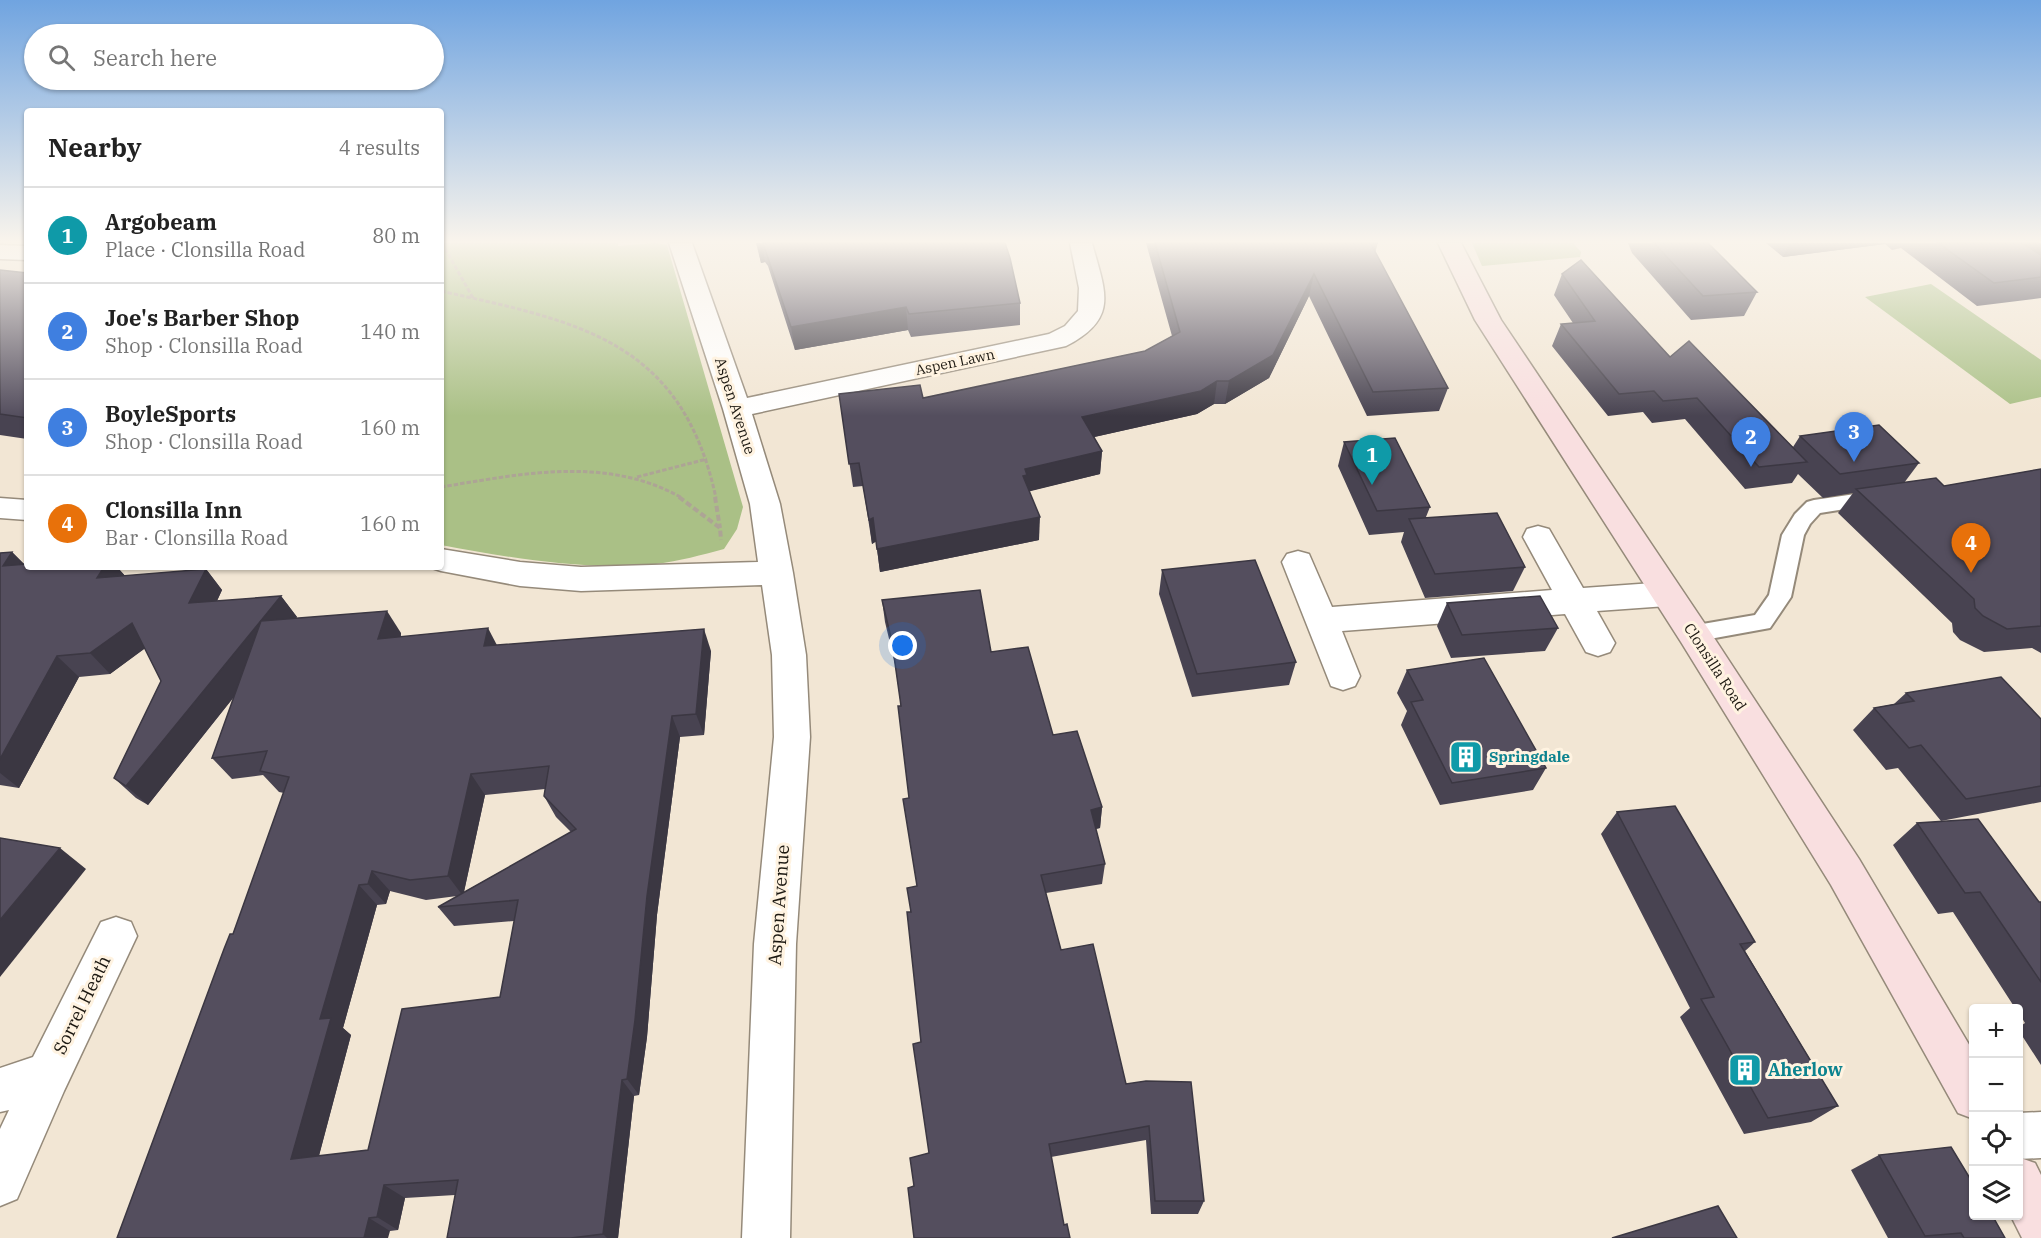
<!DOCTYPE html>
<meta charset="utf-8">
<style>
body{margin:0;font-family:"IBM Plex Serif",serif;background:#f2f2f2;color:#222}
.controls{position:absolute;right:18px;bottom:18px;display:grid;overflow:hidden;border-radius:6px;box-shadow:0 2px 4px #0004}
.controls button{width:54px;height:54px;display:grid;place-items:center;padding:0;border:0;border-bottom:2px solid #e0e0e0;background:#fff;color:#222;font:30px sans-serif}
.you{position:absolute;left:903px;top:646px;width:21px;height:21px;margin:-15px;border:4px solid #fff;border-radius:50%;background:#1a73e8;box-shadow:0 0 0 9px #1a73e833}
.badge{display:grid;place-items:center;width:39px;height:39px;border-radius:50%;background:#7c3aed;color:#fff;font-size:20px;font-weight:700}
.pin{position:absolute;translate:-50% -50px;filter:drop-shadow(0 2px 3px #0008)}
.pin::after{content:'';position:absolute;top:32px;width:21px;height:18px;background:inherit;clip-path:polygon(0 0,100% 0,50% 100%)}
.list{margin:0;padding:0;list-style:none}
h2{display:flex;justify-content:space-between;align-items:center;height:78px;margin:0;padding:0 24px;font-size:26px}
h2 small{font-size:20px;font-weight:400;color:#767676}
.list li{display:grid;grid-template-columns:39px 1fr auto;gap:18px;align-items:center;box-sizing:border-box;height:96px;padding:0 24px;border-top:2px solid #e0e0e0}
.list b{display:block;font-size:22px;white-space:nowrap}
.list p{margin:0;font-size:20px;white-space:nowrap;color:#767676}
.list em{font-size:20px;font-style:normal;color:#767676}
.icon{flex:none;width:33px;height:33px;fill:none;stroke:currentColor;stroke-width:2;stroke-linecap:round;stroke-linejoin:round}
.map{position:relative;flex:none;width:2041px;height:1238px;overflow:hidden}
.search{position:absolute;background:#fff;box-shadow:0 2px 4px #0004;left:24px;top:24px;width:420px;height:66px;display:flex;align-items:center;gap:15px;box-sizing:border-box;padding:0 21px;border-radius:33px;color:#767676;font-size:22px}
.panel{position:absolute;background:#fff;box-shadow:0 2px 4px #0004;left:24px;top:108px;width:420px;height:462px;border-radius:6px}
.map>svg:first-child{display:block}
</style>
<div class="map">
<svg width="2041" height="1238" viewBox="0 0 2041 1238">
<rect width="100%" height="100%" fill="#f2e6d4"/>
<g fill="#aac086">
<path d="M441,243H618V246L656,243L667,245L743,507L737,529L724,549C702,555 679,561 656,564C584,571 512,558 441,545Z"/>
<polygon points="1472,243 1573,243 1581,252 1580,257 1482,266"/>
<polygon points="1931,284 2041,360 2041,397 2010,404 1865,297"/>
</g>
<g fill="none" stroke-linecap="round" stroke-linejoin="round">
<defs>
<polygon id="lane" points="1876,491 1883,493 1886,498 1883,503 1820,513 1810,524 1804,535 1791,597 1770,628 1693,642 1685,639 1682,633 1685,627 1755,615 1769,595 1782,535 1795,514 1807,502 1814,500"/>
<g id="street">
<path d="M669,243H692L747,398L1049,334L1065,326L1078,311L1079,288L1070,243H1092C1105,292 1120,318 1066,346L752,414L780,504L793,573L806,655L810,737L796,944L790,1238H742L754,944L774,737L772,655L762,585L581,591L520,586L441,571L429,567H441V549L520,562L581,567L758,562L750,504L723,409Z"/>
<polygon points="0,245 27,246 27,260 0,259"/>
<polygon points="0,498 27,500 27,520 0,518"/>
<polygon points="1538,526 1549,529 1583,588 1667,582 1678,586 1683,594 1678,602 1667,606 1597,611 1615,643 1610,652 1598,656 1586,652 1565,614 1342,631 1360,676 1355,686 1343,690 1331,686 1282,562 1287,554 1298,551 1309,554 1332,607 1552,590 1523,537 1527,529"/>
<polygon points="116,917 131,922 137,936 64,1091 17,1199 0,1206 0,1129 9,1110 0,1112 0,1068 33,1057 101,922"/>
<polygon points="2041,1112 2041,1158 2018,1159 2018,1113"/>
</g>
<g id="secondary">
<polygon points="1438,243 1461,243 1501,320 1705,624 1859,859 1974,1053 1974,1119 1958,1113 1831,885 1681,642 1475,320"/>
<polygon points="2018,1157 2035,1163 2041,1175 2041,1238 2022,1238 2011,1216 2018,1216"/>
</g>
</defs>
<use href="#lane" stroke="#958a7a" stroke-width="4"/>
<use href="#street" stroke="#958a7a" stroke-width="3"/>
<use href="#secondary" stroke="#958a7a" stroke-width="3"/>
<g stroke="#ada495" stroke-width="3" stroke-dasharray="4.5 2" stroke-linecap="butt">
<polyline points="442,243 473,298"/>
<path d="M441,291C579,322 682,340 716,498"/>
<polyline points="637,477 707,459"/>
<path d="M441,487C521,474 607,455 682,498"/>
</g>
<g stroke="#ada495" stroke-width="4" stroke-dasharray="6 3" stroke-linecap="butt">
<polyline points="679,497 720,528 721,540"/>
<polyline points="715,497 720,528"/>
</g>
<use href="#lane" fill="#fff" fill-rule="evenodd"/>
<use href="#street" fill="#fff" fill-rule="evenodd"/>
<use href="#secondary" fill="#f9dfe0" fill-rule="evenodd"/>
</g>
<g fill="#484351" fill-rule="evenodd">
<polygon points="756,243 1005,243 1020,303 1020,325 911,337 908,330 795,350 768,266 765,262 761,263"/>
<polygon points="1146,243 1378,243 1375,253 1448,388 1439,411 1367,416 1309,296 1269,378 1225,404 1214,404 1197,414 1094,437 1102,451 1100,474 1029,491 1039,540 880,572 876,541 872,544 863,486 853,487 839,394 923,398 1145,351 1172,336"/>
<polygon points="1628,243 1708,243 1757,292 1744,316 1691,320 1632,253"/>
<polygon points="1766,243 2041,243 2041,298 1977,306 1901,248 1892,250 1885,244 1783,257"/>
<polygon points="0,270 27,273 27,439 0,435"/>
<polygon points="1562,274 1670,357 1793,447 1800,436 1919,463 1904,483 1944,486 2041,469 2041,653 2032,648 1984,652 1960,640 1953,632 1952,623 1838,513 1853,493 1823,498 1798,474 1792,483 1745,489 1685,419 1652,423 1643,412 1608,416 1552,346 1561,324 1573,323 1554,295"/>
<polygon points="1344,442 1430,507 1426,517 1525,567 1513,591 1425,598 1401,542 1404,532 1369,535 1338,466"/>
<path d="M12,552L27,567H117L125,576L206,569L222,590L217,601L281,596L297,617L296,618L401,633V636L497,645L711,651L704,735L680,737L657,915L647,1037L639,1095L634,1096L618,1238H447L455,1195L405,1198L398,1230L390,1231L117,1238L233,934L284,793L279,792L263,775L232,779L212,758L234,697L148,805L136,798L114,778L161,681L145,648L110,674L79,677L19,788L0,785V553ZM545,789L544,796L556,817L571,832L464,892L485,795ZM390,891L426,900L457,896L438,907L454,926L514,921L500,997L368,1150L319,1156L351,1035L343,1028L377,905L386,904Z"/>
<polygon points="1162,570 1296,662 1289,685 1192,697 1159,594"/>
<polygon points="882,600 991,652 1053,735 1102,807 1100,828 1096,829 1105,864 1102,884 1046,893 1061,950 1126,1084 1204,1201 1198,1214 1151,1214 1146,1140 1051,1157 1064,1225 1070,1238 914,1186 929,1153 911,912 917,886 901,706 895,664 885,622"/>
<polygon points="1447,603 1558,628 1545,651 1451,658 1437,626"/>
<polygon points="1407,670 1546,768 1533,790 1440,805 1401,725 1407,711 1397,693"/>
<polygon points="1906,693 2041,719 2041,802 1941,821 1898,768 1886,770 1853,730 1874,708 1894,704"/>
<polygon points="1617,812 1755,942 1745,951 1838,1106 1811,1122 1744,1134 1680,1017 1690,1008 1601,834"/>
<polygon points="1917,823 2039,902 2041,902 2041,1065 2019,1031 2019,1027 2025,1023 2019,1013 2019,1008 2015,1008 1953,912 1938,914 1893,845"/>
<polygon points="1879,1155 2005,1238 1888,1238 1851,1170"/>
</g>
<g fill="#3b3742">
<polygon points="757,243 762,243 765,262 761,263"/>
<polygon points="1790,243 1885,243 1885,244 1783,257"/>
<polygon points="2041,243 2041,262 2025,245"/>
<polygon points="1314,274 1309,296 1269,378 1225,404 1229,381"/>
<polygon points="906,307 908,330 795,350 791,327"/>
<polygon points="1217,381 1214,404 1197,414 1081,440 1082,417"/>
<polygon points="1102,451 1100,474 1027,492 1023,476 1025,469"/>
<polygon points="1040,517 1039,540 880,572 877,549"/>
<polygon points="873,518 877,541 872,544 869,520"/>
<polygon points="12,552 33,573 3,566"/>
<polygon points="104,567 117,567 128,579 97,578"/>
<polygon points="206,569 222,590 206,624 189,603"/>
<polygon points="281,596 297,617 148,805 126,786"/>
<polygon points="387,611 401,633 393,661 378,639"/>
<polygon points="132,623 151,644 110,674 90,653"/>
<polygon points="488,628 500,651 484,646"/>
<polygon points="704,629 711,651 704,735 696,714"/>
<polygon points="57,656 79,677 19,788 0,773 0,759"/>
<polygon points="672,716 680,737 657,915 647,1037 639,1095 627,1079 647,896"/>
<polygon points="471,774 485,795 463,896 448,876"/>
<polygon points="1102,807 1100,828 1089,830 1091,810"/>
<polygon points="60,848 86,869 0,977 0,920"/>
<polygon points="372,871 390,891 386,904 368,884"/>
<polygon points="359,885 377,905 343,1028 351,1035 314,1174 291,1159 320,1019"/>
<polygon points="622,1080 634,1096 618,1238 607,1238 603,1234"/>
<polygon points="384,1185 405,1198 398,1230 377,1217"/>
<polygon points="369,1218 390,1231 388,1238 364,1238"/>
</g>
<g fill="#544e5e" stroke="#3b3742" stroke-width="1.5" fill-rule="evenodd">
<polygon points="763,243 1005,243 1010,258 1020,303 909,314 906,307 791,327"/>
<polygon points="1155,243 1378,243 1371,244 1448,388 1373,392 1314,274 1273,355 1229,381 1217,381 1201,391 1082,417 1102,451 1025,469 1027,475 1023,476 1040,517 877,549 873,518 869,520 859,463 849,464 839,394 920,385 923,398 1145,351 1180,332"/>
<polygon points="1654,243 1708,243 1757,292 1703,296"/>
<polygon points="1938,243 2039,243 2025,245 2041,255 2041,277 1994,283"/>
<polygon points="1581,260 1670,357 1689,341 1807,462 1759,467 1697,398 1663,401 1654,391 1619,394 1561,324 1595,321 1562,274"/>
<polygon points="0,270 27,273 27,418 0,414"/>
<polygon points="1879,425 1919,463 1840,474 1800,436"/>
<polygon points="1395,438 1430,507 1377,511 1344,442"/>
<polygon points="2041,469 2041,626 2007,629 1983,616 1975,608 1974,599 1856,489 1936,478 1944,486"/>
<polygon points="1497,513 1525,567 1435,574 1409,519"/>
<polygon points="12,552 3,566 27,564 27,567 104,567 97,578 206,569 189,603 281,596 126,786 114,778 161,681 132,623 90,653 57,656 0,759 0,553"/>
<polygon points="1255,560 1296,662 1197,674 1162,570"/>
<polygon points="980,590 991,652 1028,647 1053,735 1077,731 1102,807 1091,810 1105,864 1041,875 1061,950 1093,944 1126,1084 1146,1081 1191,1082 1204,1201 1155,1201 1149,1126 1049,1144 1064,1225 1067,1224 1070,1238 914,1238 908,1188 914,1186 910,1158 929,1153 913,1044 921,1042 907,912 911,912 907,888 917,886 903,799 909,798 898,706 901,706 892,642 882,600"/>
<polygon points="1540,596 1558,628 1462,635 1447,603"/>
<path d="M387,611L378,639L488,628L484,646L704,629L696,714L672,716L647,896L635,1020L627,1079L622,1080L603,1234L571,1238H447L458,1180L384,1185L377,1217L369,1218L364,1238H117L224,949L230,934H233L289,777L260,771L267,751L212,758L261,621ZM549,766L544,796L576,829L438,907L518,900L500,997L402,1009L368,1150L291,1159L331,1018L320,1019L359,885L368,884L372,871L410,880L448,876L471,774Z"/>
<polygon points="1484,658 1546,768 1452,783 1411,702 1423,700 1407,670"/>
<polygon points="2001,677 2041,719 2041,786 1966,799 1921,745 1909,748 1874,708 1914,701 1906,693"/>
<polygon points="1675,806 1755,942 1740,944 1838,1106 1768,1118 1701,999 1714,997 1617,812"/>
<polygon points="1978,819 2039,902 2041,902 2041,982 1980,892 1965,893 1917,823"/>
<polygon points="0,838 60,848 0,920"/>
<polygon points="1951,1147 1974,1185 1974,1215 1992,1215 2005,1238 1964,1238 1961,1233 1925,1236 1879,1155"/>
<polygon points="1718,1206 1737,1238 1612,1238"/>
</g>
<linearGradient id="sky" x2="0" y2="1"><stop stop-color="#70a4e0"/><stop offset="0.58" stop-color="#f9f4ec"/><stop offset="1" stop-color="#f9f4ec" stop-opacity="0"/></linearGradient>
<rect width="2041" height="416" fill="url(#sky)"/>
<defs>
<symbol id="building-square" viewBox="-11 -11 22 22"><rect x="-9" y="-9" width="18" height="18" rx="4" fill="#0f9aa8" stroke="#fff3e1"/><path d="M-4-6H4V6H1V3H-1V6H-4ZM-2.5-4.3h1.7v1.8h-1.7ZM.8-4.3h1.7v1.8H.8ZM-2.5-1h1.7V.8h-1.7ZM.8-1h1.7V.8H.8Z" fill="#fff"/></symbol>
</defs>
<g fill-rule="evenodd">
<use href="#building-square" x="1447" y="738" width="38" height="38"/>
<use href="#building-square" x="1726" y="1051" width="38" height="38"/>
</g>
<g text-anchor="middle" stroke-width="6" stroke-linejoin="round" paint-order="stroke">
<g font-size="14" fill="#1c1811" stroke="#fff3e1">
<text transform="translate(955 362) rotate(-12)" y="5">Aspen Lawn</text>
</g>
<g font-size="15" fill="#1c1811" stroke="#fff3e1">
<text transform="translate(735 406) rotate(72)" y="5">Aspen Avenue</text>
<text transform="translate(1715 667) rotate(57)" y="5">Clonsilla Road</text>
</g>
<g font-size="15" font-weight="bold" fill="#0d838f" stroke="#fff3e1" text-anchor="start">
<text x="1489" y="762">Springdale</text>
</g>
<g font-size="18" fill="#1c1811" stroke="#fff3e1">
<text transform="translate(779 905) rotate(-86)" y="6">Aspen Avenue</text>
<text transform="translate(82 1005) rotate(-64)" y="6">Sorrel Heath</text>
</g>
<g font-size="18" font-weight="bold" fill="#0d838f" stroke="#fff3e1" text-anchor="start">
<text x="1768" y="1076">Aherlow</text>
</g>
</g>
</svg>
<div class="controls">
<button>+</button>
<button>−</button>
<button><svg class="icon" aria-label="locate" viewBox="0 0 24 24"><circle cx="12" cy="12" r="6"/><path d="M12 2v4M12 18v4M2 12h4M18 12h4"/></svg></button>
<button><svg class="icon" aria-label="layers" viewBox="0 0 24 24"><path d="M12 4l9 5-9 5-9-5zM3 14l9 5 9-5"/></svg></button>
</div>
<div class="you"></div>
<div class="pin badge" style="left:1372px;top:485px;background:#0f9aa8">1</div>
<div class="pin badge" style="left:1751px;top:467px;background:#3f7fe0">2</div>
<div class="pin badge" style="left:1854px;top:462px;background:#3f7fe0">3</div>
<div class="pin badge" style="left:1971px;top:573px;background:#e8710a">4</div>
<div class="search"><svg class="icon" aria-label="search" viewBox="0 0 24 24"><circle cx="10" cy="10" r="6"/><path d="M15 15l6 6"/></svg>Search here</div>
<section class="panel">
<h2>Nearby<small>4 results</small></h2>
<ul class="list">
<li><span class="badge" style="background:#0f9aa8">1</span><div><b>Argobeam</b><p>Place · Clonsilla Road</p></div><em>80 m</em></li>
<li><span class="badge" style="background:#3f7fe0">2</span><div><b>Joe's Barber Shop</b><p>Shop · Clonsilla Road</p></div><em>140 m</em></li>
<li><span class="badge" style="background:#3f7fe0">3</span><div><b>BoyleSports</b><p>Shop · Clonsilla Road</p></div><em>160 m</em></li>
<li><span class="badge" style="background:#e8710a">4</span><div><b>Clonsilla Inn</b><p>Bar · Clonsilla Road</p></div><em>160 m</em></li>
</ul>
</section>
</div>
